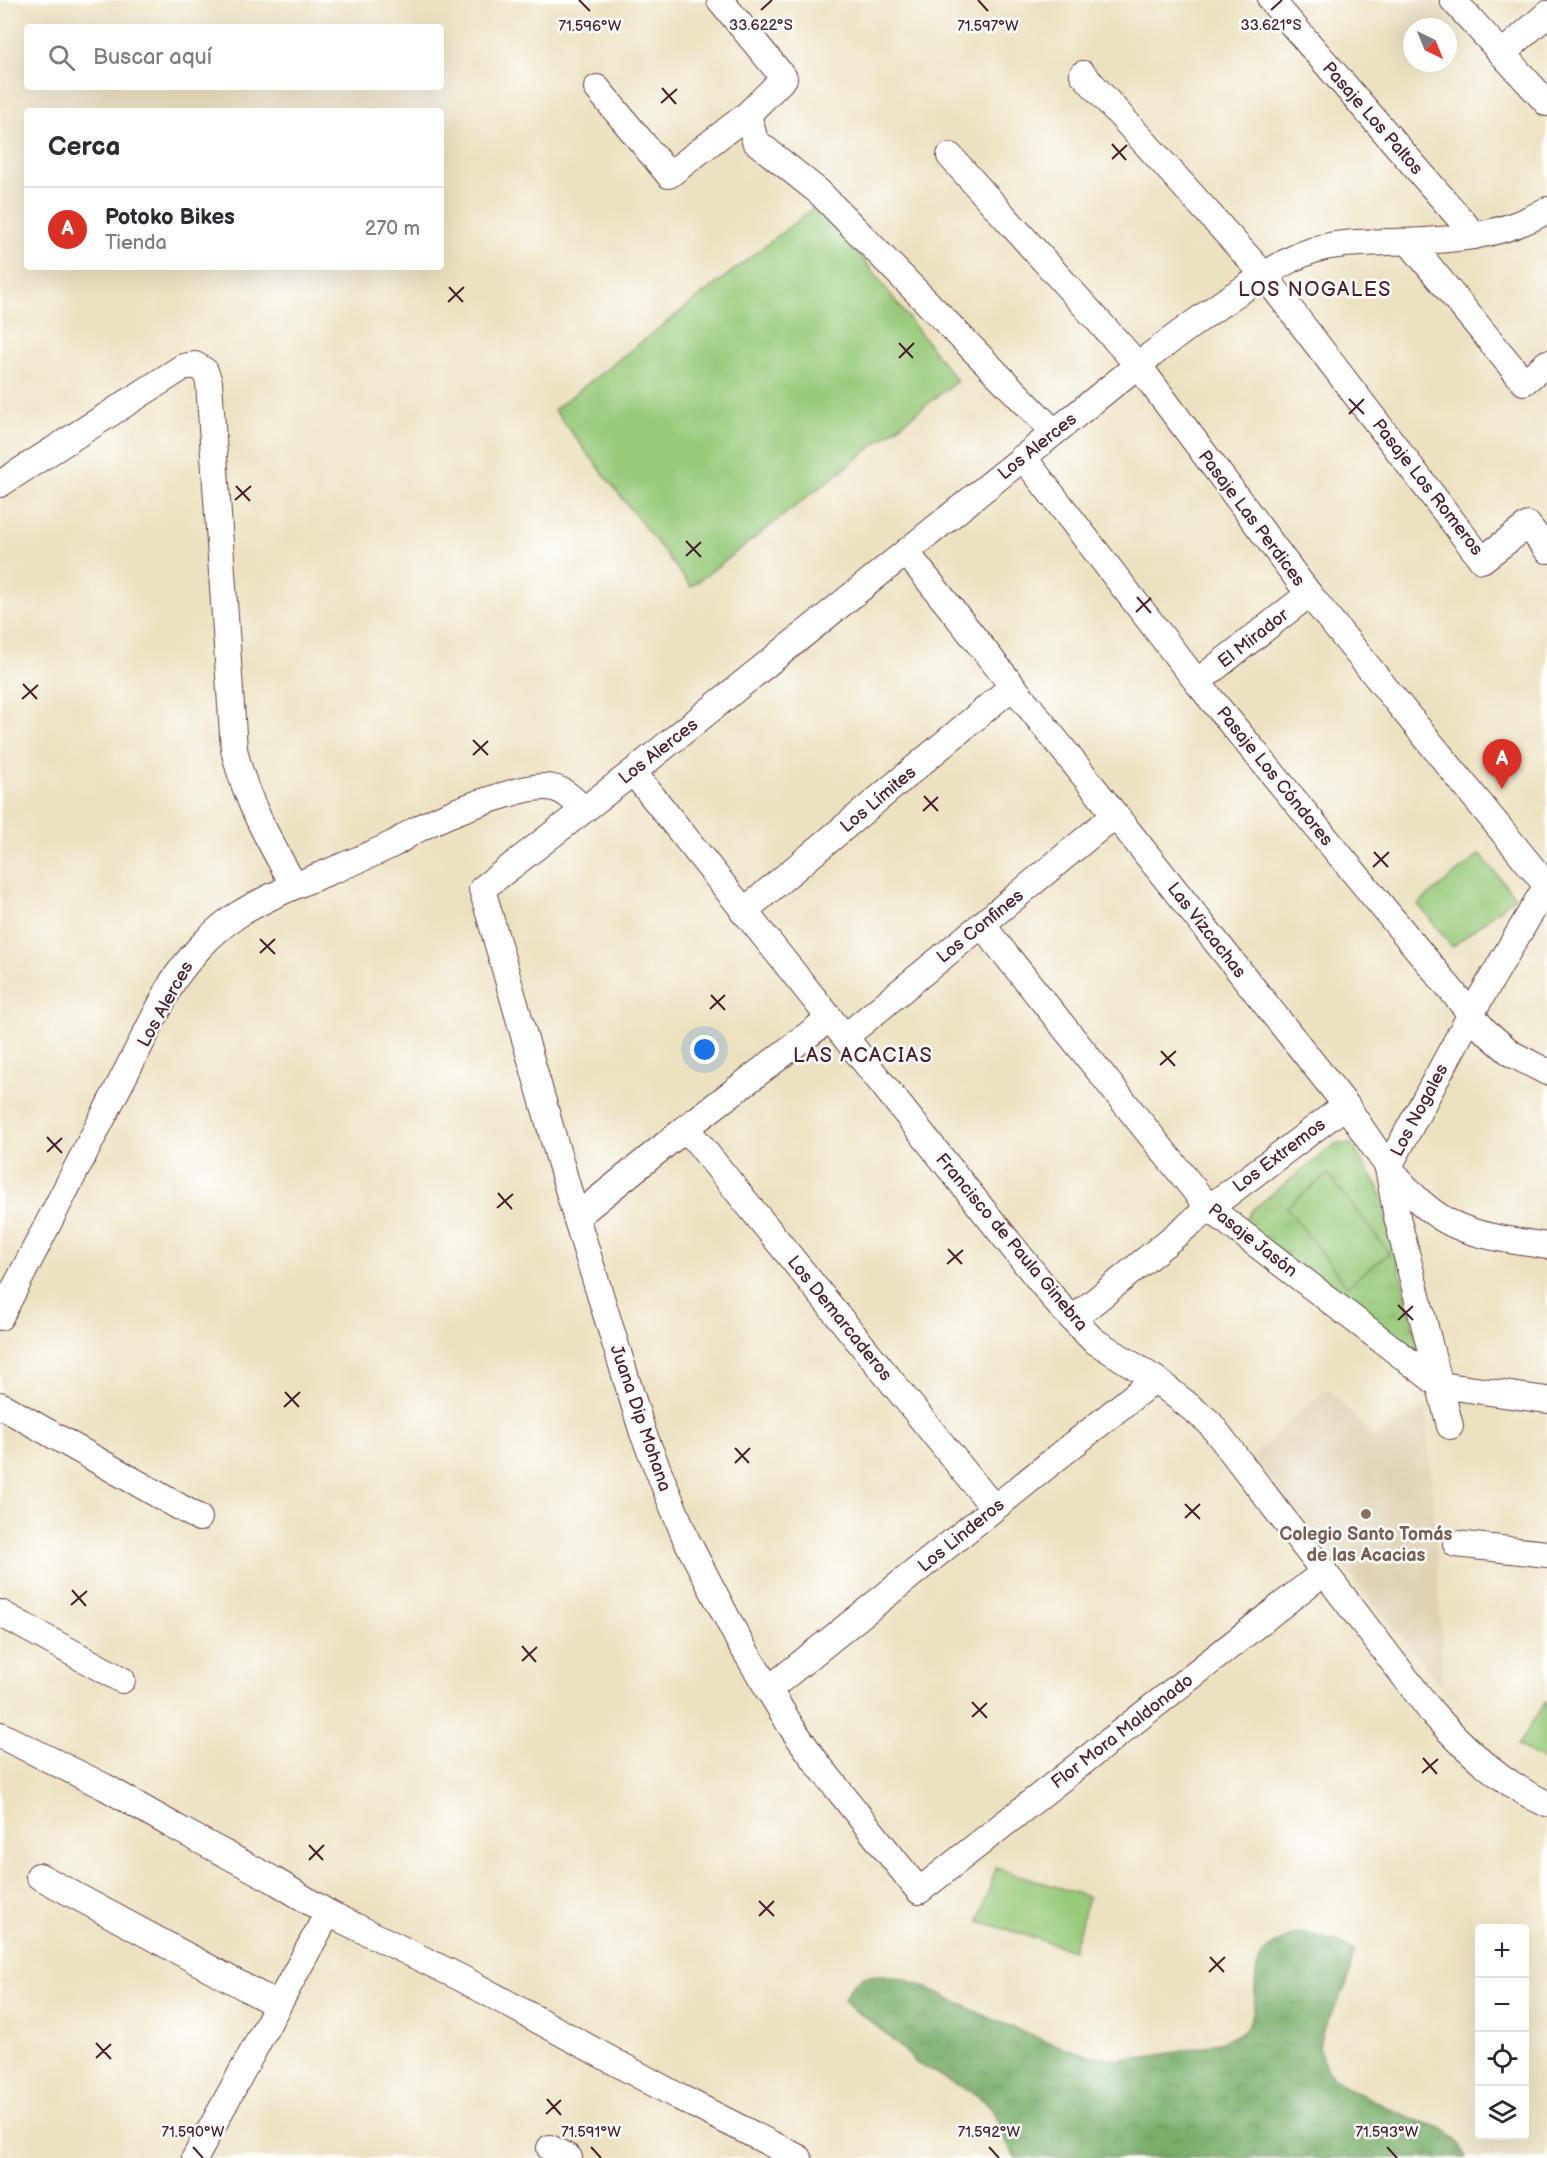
<!DOCTYPE html>
<html lang="es">
<meta charset="utf-8">
<style>
body{margin:0;font-family:"Balsamiq Sans",sans-serif;background:#f2f2f3;color:#2b2b33}
.controls{position:absolute;right:18px;bottom:18px;display:grid;overflow:hidden;border-radius:6px;box-shadow:0 6px 24px #0002}
.controls button{width:54px;height:54px;display:grid;place-items:center;padding:0;border:0;border-bottom:2px solid #e1e1e2;background:#fff;color:#2b2b33;font:30px sans-serif}
.compass{position:absolute;left:1403px;top:18px;width:54px;height:54px;border-radius:50%;background:#fff;box-shadow:0 6px 24px #0002;rotate:137deg}
.you{position:absolute;left:705px;top:1050px;width:21px;height:21px;margin:-15px;border:4px solid #fff;border-radius:50%;background:#1a73e8;box-shadow:0 0 0 9px #1a73e833}
.badge{display:grid;place-items:center;width:39px;height:39px;border-radius:50%;background:#d93025;color:#fff;font-size:20px;font-weight:700}
.pin{position:absolute;translate:-50% -50px;filter:drop-shadow(0 2px 3px #0008)}
.pin::after{content:'';position:absolute;top:32px;width:21px;height:18px;background:inherit;clip-path:polygon(0 0,100% 0,50% 100%)}
.list{margin:0;padding:0;list-style:none}
h2{display:flex;justify-content:space-between;align-items:center;height:78px;margin:0;padding:0 24px;font-size:26px}
h2 small{font-size:20px;font-weight:400;color:#7c7c81}
.list li{display:grid;grid-template-columns:39px 1fr auto;gap:18px;align-items:center;box-sizing:border-box;height:84px;padding:0 24px;border-top:2px solid #e1e1e2}
.list b{display:block;font-size:22px;white-space:nowrap}
.list p{margin:0;font-size:20px;white-space:nowrap;color:#7c7c81}
.list em{font-size:20px;font-style:normal;color:#7c7c81}
.icon{flex:none;width:33px;height:33px;fill:none;stroke:currentColor;stroke-width:2;stroke-linecap:round;stroke-linejoin:round}
.map{position:relative;flex:none;width:1547px;height:2158px;overflow:hidden}
.search{position:absolute;background:#fff;box-shadow:0 6px 24px #0002;left:24px;top:24px;width:420px;height:66px;display:flex;align-items:center;gap:15px;box-sizing:border-box;padding:0 21px;border-radius:6px;color:#7c7c81;font-size:22px}
.panel{position:absolute;background:#fff;box-shadow:0 6px 24px #0002;left:24px;top:108px;width:420px;height:162px;border-radius:6px}
.map>svg:first-child{display:block}
</style>
<div class="map">
<svg width="1547" height="2158" viewBox="0 0 1547 2158">
<defs>
<pattern id="grass-tufts" width="24" height="20" patternUnits="userSpaceOnUse" patternTransform="scale(1.5)"><rect width="24" height="20" fill="#99ca7a"/><path d="M3 7l-1-3M5 7V3M7 7l1-3M15 17l-1-3M17 17v-4M19 17l1-3" fill="none" stroke="#85ad6a"/></pattern>
<pattern id="forest-crowns" width="20" height="18" patternUnits="userSpaceOnUse" patternTransform="scale(1.5)"><rect width="20" height="18" fill="#7aae6a"/><path d="M2 6a3 3 0 1 1 6 0M12 15a3 3 0 1 1 6 0" fill="none" stroke="#668d57"/></pattern>
</defs>
<rect width="100%" height="100%" fill="#fff"/>
<filter id="ink" filterUnits="userSpaceOnUse"><feTurbulence type="fractalNoise" baseFrequency=".0167" numOctaves="2"/><feDisplacementMap in="SourceGraphic" scale="12" xChannelSelector="R" yChannelSelector="G"/><feConvolveMatrix kernelMatrix="1 2 1 2 8 2 1 2 1" color-interpolation-filters="sRGB"/></filter>
<filter id="wash" filterUnits="userSpaceOnUse"><feTurbulence type="fractalNoise" baseFrequency=".008" numOctaves="4" result="noise"/><feDisplacementMap in="SourceGraphic" scale="24" xChannelSelector="R" yChannelSelector="G"/><feGaussianBlur stdDeviation="1.35" result="paint"/><feColorMatrix in="noise" values="0 0 0 0 0 0 0 0 0 0 0 0 0 0 0 0 0 1.4 0 .05"/><feComposite in="paint" operator="in"/></filter>
<g filter="url(#wash)">
<rect width="100%" height="100%" fill="#ece2c1"/>
<polygon fill="#dfd3b4" points="1327,1388 1373,1437 1426,1407 1438,1570 1444,1688 1252,1457"/>
<polygon fill="url(#grass-tufts)" stroke="#727452" stroke-width="1.5" points="1337,1143 1351,1144 1379,1188 1422,1360 1242,1224 1253,1209"/>
<path fill="url(#forest-crowns)" stroke="#62664a" stroke-width="1.5" d="M1301,1932L1340,1942L1354,1951L1347,1985L1322,2031L1319,2049L1324,2064L1334,2077L1348,2088L1409,2118L1442,2128L1455,2137L1466,2158H1016L1003,2137L999,2122L990,2106L977,2095L916,2063L904,2050L868,2019L854,2010L844,1999C849,1988 855,1978 869,1976C906,1969 963,2008 997,2021C1033,2035 1070,2054 1109,2059C1132,2062 1230,2046 1245,2029C1265,2007 1244,1969 1269,1948C1277,1941 1291,1937 1301,1932Z"/>
<g fill="#99ca7a" stroke="#727452" stroke-width="1.5">
<polygon points="820,203 957,381 691,587 554,410"/>
<polygon points="1480,854 1515,897 1452,947 1418,904"/>
<polygon points="1328,1174 1389,1253 1347,1286 1286,1207"/>
<polygon points="1545,1702 1547,1703 1547,1763 1518,1745"/>
<polygon points="996,1868 1089,1897 1073,1950 979,1921"/>
</g>
</g>
<g filter="url(#ink)">
<g fill="none" stroke-linecap="round" stroke-linejoin="round">
<defs>
<g id="minor">
<polyline points="720,0 784,78 748,114 755,141 819,192 1054,432"/>
<polyline points="1271,0 1475,236"/>
<polyline points="1453,0 1547,103"/>
<polyline points="1502,54 1547,14"/>
<polyline points="1083,74 1264,275 1482,560 1528,525 1547,550"/>
<polyline points="597,88 669,175 748,114"/>
<polyline points="950,156 1138,365 1309,594 1547,886"/>
<polyline points="1409,242 1524,382 1547,363"/>
<polyline points="1023,457 1197,682 1484,1030 1512,1054 1547,1072"/>
<path d="M0,484L183,367L195,365L205,371L209,382L234,749C245,799 269,841 294,885"/>
<path d="M906,552L1346,1105C1373,1146 1409,1206 1457,1226C1485,1238 1517,1241 1547,1246"/>
<polyline points="1197,682 1309,594"/>
<path d="M633,772L1059,1305L1093,1340L1155,1379L1209,1422L1430,1710C1463,1748 1501,1783 1547,1804"/>
<polyline points="743,912 1013,686"/>
<polyline points="982,925 1209,1208 1440,1385 1547,1400"/>
<polyline points="845,1037 1115,815"/>
<polyline points="686,1128 994,1508"/>
<polyline points="576,1217 686,1128 830,1018"/>
<path d="M0,1317L173,981C191,956 210,933 236,916C285,885 341,870 393,844C401,840 408,834 416,830C444,815 474,804 505,795C517,791 532,787 545,787C562,787 572,798 583,809"/>
<polyline points="1073,1319 1209,1208 1346,1105"/>
<polyline points="0,1405 199,1518"/>
<polyline points="1450,1426 1397,1217 1388,1168 1471,1014 1547,885"/>
<polyline points="1456,1544 1547,1554"/>
<path d="M1324,1572L919,1891L817,1763L792,1728L739,1641L686,1539L643,1433L576,1217L482,889L633,772L1138,365C1173,338 1208,312 1245,288C1269,272 1293,255 1321,248C1343,242 1366,243 1389,242C1444,241 1498,239 1547,210"/>
<polyline points="0,1613 122,1680"/>
<polyline points="768,1690 1155,1379"/>
<polyline points="0,1735 105,1787 177,1828 272,1879 328,1913 461,1978 679,2097 799,2158"/>
<polyline points="39,1876 278,2005"/>
<polyline points="550,2148 569,2158"/>
<polyline points="195,2158 328,1913"/>
</g>
</defs>
<use href="#minor" stroke="#623c42" stroke-width="28"/>
<use href="#minor" stroke="#fff" stroke-width="26"/>
</g>
</g>
<path fill="none" stroke="#4a1f2b" stroke-width="2" d="M579,0L590,11M978,0L988,11M761,10L772,0M1271,10L1282,0M662,88L676,104M661,103L677,89M1112,144L1126,160M1112,159L1127,145M449,287L463,302M448,302L464,287M899,343L913,358M899,358L914,343M1349,399L1364,414M1349,414L1364,399M236,486L250,501M235,500L251,486M686,541L701,557M686,556L701,542M1137,597L1151,613M1136,612L1151,598M23,684L37,699M22,699L38,685M473,740L488,755M473,755L488,741M924,796L938,811M923,811L938,797M1374,852L1388,867M1373,867L1389,852M260,939L275,954M260,953L275,939M711,995L725,1010M710,1009L725,995M1161,1051L1175,1066M1160,1065L1176,1051M47,1137L62,1153M47,1152L62,1138M498,1193L512,1209M497,1208L513,1194M948,1249L962,1264M947,1264L963,1250M1398,1305L1413,1320M1398,1320L1413,1306M285,1392L299,1407M284,1407L300,1392M735,1448L749,1463M735,1463L750,1448M1185,1504L1200,1519M1185,1518L1200,1504M72,1590L86,1606M71,1605L87,1591M522,1646L536,1662M522,1661L537,1647M972,1702L987,1718M972,1717L987,1703M1423,1758L1437,1774M1422,1773L1438,1759M309,1845L323,1860M309,1860L324,1845M759,1901L774,1916M759,1916L774,1901M1210,1957L1224,1972M1209,1972L1225,1957M96,2043L111,2059M96,2058L111,2044M547,2099L561,2115M546,2114L561,2100M193,2147L203,2158M591,2147L601,2158M989,2147L999,2158M1387,2147L1397,2158"/>
<circle fill="#8d6e63" stroke="#fff" stroke-width="2" cx="1366" cy="1514" r="6"/>
<g text-anchor="middle" stroke-width="5" stroke-linejoin="round" paint-order="stroke">
<g font-size="18" fill="#4a1f2b" stroke="#fff">
<text transform="translate(1373 118) rotate(49)" y="6">Pasaje Los Paltos</text>
<text transform="translate(1037 446) rotate(-39)" y="6">Los Alerces</text>
<text transform="translate(1428 487) rotate(52)" y="6">Pasaje Los Romeros</text>
<text transform="translate(1252 518) rotate(53)" y="6">Pasaje Las Perdices</text>
<text transform="translate(1253 638) rotate(-38)" y="6">El Mirador</text>
<text transform="translate(658 751) rotate(-38)" y="6">Los Alerces</text>
<text transform="translate(1275 776) rotate(51)" y="6">Pasaje Los Cóndores</text>
<text transform="translate(878 799) rotate(-40)" y="6">Los Límites</text>
<text transform="translate(980 926) rotate(-39)" y="6">Los Confines</text>
<text transform="translate(1207 930) rotate(52)" y="6">Las Vizcachas</text>
<text transform="translate(165 1004) rotate(-61)" y="6">Los Alerces</text>
<text transform="translate(1419 1110) rotate(-62)" y="6">Los Nogales</text>
<text transform="translate(1279 1155) rotate(-37)" y="6">Los Extremos</text>
<text transform="translate(1253 1240) rotate(38)" y="6">Pasaje Jasón</text>
<text transform="translate(1012 1242) rotate(50)" y="6">Francisco de Paula Ginebra</text>
<text transform="translate(840 1318) rotate(51)" y="6">Los Demarcaderos</text>
<text transform="translate(641 1418) rotate(71)" y="6">Juana Dip Mohana</text>
<text transform="translate(961 1535) rotate(-39)" y="6">Los Linderos</text>
<text transform="translate(1122 1731) rotate(-38)" y="6">Flor Mora Maldonado</text>
</g>
<g font-size="18" font-weight="bold" fill="#785e54" stroke="#fff">
<text x="1366" y="1540">Colegio Santo Tomás<tspan x="1366" dy="21">de las Acacias</tspan></text>
</g>
<g font-size="20" letter-spacing="1.5" fill="#4a1f2b" stroke="#fff">
<text x="1315" y="296">LOS NOGALES</text>
<text x="863" y="1062">LAS ACACIAS</text>
</g>
</g>
<g font-size="15" text-anchor="middle" fill="#4a1f2b" stroke="#fff" stroke-width="5" stroke-linejoin="round" paint-order="stroke">
<text x="761" y="30">33.622°S</text>
<text x="1271" y="30">33.621°S</text>
<text x="590" y="31">71.596°W</text>
<text x="988" y="31">71.597°W</text>
<text x="193" y="2137">71.590°W</text>
<text x="591" y="2137">71.591°W</text>
<text x="989" y="2137">71.592°W</text>
<text x="1387" y="2137">71.593°W</text>
</g>
</svg>
<div class="controls">
<button>+</button>
<button>−</button>
<button><svg class="icon" aria-label="locate" viewBox="0 0 24 24"><circle cx="12" cy="12" r="6"/><path d="M12 2v4M12 18v4M2 12h4M18 12h4"/></svg></button>
<button><svg class="icon" aria-label="layers" viewBox="0 0 24 24"><path d="M12 4l9 5-9 5-9-5zM3 14l9 5 9-5"/></svg></button>
</div>
<svg class="compass" viewBox="-18 -18 36 36"><path d="M0-13l5 13h-10z" fill="#e53935"/><path d="M0 13l5-13h-10z" fill="#7c7c81"/></svg>
<div class="you"></div>
<div class="pin badge" style="left:1502px;top:789px">A</div>
<div class="search"><svg class="icon" aria-label="search" viewBox="0 0 24 24"><circle cx="10" cy="10" r="6"/><path d="M15 15l6 6"/></svg>Buscar aquí</div>
<section class="panel">
<h2>Cerca<small></small></h2>
<ul class="list">
<li><span class="badge">A</span><div><b>Potoko Bikes</b><p>Tienda</p></div><em>270 m</em></li>
</ul>
</section>
</div>
